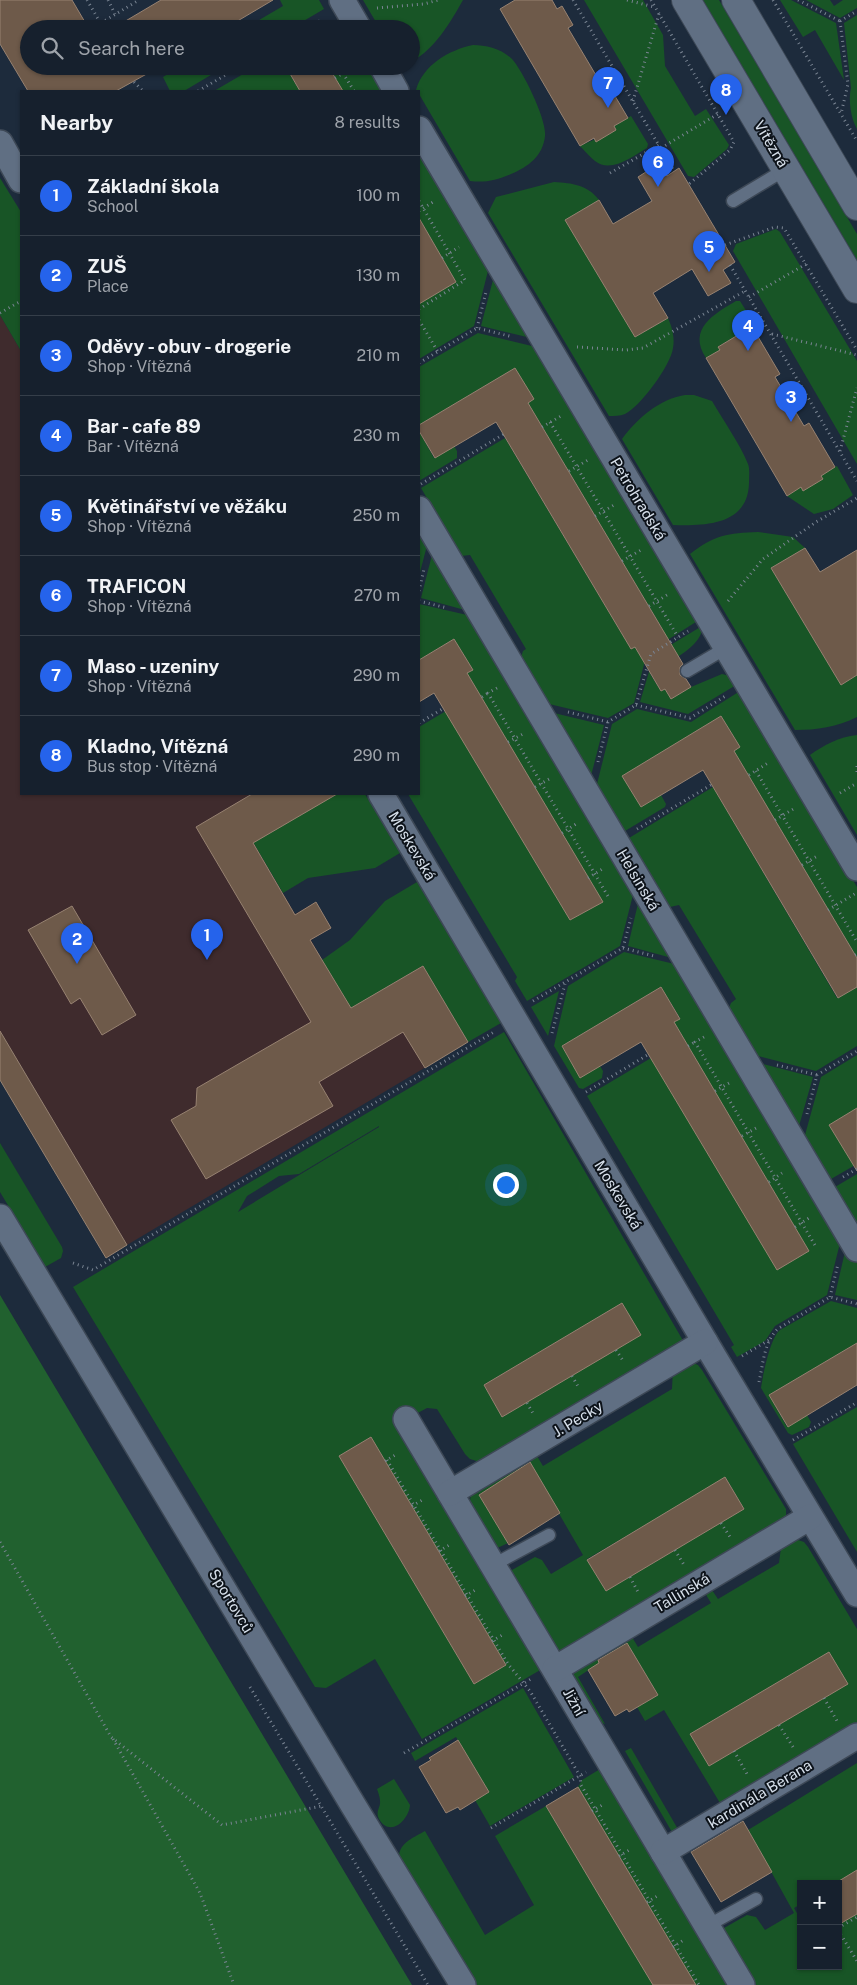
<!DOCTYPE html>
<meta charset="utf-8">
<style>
body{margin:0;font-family:"Public Sans",sans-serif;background:#232d39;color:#f1f3f6}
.controls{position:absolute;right:15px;bottom:15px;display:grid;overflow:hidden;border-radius:0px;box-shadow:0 1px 4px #0004}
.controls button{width:45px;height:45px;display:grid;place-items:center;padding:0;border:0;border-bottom:1px solid #353e49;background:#16202d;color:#f1f3f6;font:25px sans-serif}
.you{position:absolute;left:505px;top:1184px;width:18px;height:18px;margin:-12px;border:4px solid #fff;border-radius:50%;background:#1a73e8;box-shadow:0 0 0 8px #1a73e833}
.badge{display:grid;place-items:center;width:32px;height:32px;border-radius:50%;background:#2563eb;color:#fff;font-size:16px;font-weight:700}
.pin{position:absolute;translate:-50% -41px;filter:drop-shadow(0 1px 2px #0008)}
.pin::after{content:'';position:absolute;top:26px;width:18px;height:15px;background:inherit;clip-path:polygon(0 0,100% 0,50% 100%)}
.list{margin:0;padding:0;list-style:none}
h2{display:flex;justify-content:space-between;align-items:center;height:65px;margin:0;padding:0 20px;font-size:21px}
h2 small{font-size:16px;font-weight:400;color:#9ea3aa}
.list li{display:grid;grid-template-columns:32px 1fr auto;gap:15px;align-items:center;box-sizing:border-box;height:80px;padding:0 20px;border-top:1px solid #353e49}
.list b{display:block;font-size:19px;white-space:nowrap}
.list p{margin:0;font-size:16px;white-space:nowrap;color:#9ea3aa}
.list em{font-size:16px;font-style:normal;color:#9ea3aa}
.icon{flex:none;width:28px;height:28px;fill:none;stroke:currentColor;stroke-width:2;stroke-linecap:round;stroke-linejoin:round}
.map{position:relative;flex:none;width:857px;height:1985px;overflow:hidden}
.search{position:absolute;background:#16202d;box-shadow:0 1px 4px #0004;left:20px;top:20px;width:400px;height:55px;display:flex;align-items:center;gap:12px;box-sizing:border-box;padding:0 18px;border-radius:28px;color:#9ea3aa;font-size:19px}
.panel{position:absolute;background:#16202d;box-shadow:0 1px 4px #0004;left:20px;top:90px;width:400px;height:705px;border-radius:0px}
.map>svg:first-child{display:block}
</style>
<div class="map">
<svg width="857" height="1985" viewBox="0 0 857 1985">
<rect width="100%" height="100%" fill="#1d2b3c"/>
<polygon fill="#3f2b2d" points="0,315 21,351 21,794 320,794 325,801 253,842 295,914 316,902 331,928 311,940 322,960 379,992 423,966 468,1042 127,1245 0,1031"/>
<g fill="#185526" fill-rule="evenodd">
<polygon points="280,0 319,0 324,9 290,29 244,29 283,6"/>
<path d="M363,0H463C450,23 435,49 411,62V29H380Z"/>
<polygon points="584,0 643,0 663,35 665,66 695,116 706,109 729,145 727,149 694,177 688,176"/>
<polygon points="703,0 719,0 857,234 857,260"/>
<polygon points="780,0 791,0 836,23 844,80 815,30 803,37"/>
<polygon points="806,0 830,0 834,6 843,0 857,0 857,8 840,18"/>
<path d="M857,15V129C851,119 848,100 851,88L844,23Z"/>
<path d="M473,45C486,45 502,49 512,59C523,71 547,120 545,136C543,156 528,167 511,174C497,180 485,183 470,181L419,94V91L416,90C423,65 449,50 473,45Z"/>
<polygon points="181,66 226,66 184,91 170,91 163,77"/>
<polygon points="257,66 299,66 289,73 300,91 214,91"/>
<polygon points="328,66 370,66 385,91 343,91"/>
<path d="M631,116L648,144L647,148C633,156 611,174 595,161C590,157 585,151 580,146L616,130L614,126Z"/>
<polygon points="419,149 489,267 474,326 419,359 419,291 425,300 456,282 419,218"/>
<polygon points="0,178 21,212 21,351 0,315"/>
<path d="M554,182C572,183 588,185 599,200L566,220L635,337L668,318C672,327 675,338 673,348C671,365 640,407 625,414C620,416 614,416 609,416L488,213L496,197Z"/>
<polygon points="776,229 780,232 857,361 857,464 733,251 736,244"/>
<polygon points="494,276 531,338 481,326"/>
<path d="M736,301H740L757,328L740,338L738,335L719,346L720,350L706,358C687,329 714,314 736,301Z"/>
<polygon points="478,333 536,347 699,620 647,653 634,703 608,718 549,704 521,657 523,651 526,649 470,555 461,556 421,488 505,438 631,649 663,630 528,403 533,399 515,368 419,425 419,367"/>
<path d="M685,395H694L712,401C724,422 739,442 748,464C750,469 749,477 749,483C748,525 706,526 673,525L622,439C637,419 659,399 685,395Z"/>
<polygon points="419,431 434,458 454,446 457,451 457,458 419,481"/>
<polygon points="837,466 853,495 833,509 814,514 787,496 801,487 803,490 821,475"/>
<polygon points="419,521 429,538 419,576"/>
<path d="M758,532L793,537L805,548L771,568L841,685L857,675V717C837,727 817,730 795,730L690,554C714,535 728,533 758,532Z"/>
<polygon points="434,547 472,612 421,598"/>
<polygon points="419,604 476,617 635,887 620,946 527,1001 515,981 517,977 408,794 419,794 419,727 446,711 570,920 602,902 467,673 473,670 454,639 419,660"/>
<path d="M702,626C704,647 665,663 650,674L661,691L665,689L671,699L691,687L722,674L730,676L736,685L688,714L640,702L654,655Z"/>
<polygon points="740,691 857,887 857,958 734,751 740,747 721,716 623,776 641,807 661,795 666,804 665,807 625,831 597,784 612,724 637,709 691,722"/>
<polygon points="554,713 604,725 591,776"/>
<path d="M857,735V835L810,755C824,745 839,737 857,735Z"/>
<polygon points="713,787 837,998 857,987 857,1046 816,1071 758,1056 729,1008 731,1003 736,999 679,905 670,907 629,838"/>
<polygon points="320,794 365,794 400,853 375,868 308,878 283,893 253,842 324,801"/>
<polygon points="417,882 501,1023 468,1042 423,966 380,991 353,1012 322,960 350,940 385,901"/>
<polygon points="640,895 679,960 628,946"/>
<polygon points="624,952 683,966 842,1235 827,1295 775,1326 765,1341 737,1357 731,1347 734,1345 587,1096 651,1058 809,1251 674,1022 680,1018 661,987 562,1046 580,1077 600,1066 603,1071 602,1078 583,1089 579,1088 554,1046 568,986"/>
<polygon points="559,991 548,1036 531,1007"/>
<path d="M504,1032L685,1344L483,1463L470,1459L465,1454L437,1409L427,1408L401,1422L542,1669L422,1739L375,1659L326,1688L315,1687L73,1287ZM379,1126V1127L238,1212L247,1196L279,1176L299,1174ZM622,1303L640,1335L502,1417L484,1385ZM371,1437L506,1665L474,1684L339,1456Z"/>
<polygon points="857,1055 857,1108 830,1125 857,1164 831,1179 805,1135 821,1077"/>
<polygon points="763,1064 813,1077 799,1126"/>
<polygon points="0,1143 62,1247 63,1251 61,1258 45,1267 0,1192"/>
<polygon points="857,1174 857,1224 835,1187"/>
<polygon points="847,1243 857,1261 857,1300 835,1295"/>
<path d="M831,1301L857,1308V1343L769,1395L787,1427L807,1415L811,1422L809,1427L792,1435L788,1433L761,1388C763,1375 770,1338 780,1330Z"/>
<path d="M691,1362L698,1365L702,1370L786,1509V1522L564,1652L556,1650L505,1574L535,1557L542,1560L551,1574L583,1555L529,1462V1465L516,1473L514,1471V1474L495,1485L494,1483V1486L480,1494L478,1493L508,1543L491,1551L469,1508L471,1494L534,1451L543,1466L672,1389L673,1368ZM726,1478L744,1509L606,1591L587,1559Z"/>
<polygon points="857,1407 857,1552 793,1444"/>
<path d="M792,1538L804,1542L808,1547L857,1629V1729L723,1808L664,1710L645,1721L637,1707L658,1695L627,1643L598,1660L599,1663L578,1677L605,1724L591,1719L572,1679L574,1672L629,1632L638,1647L711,1603L702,1588L708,1584L718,1599L779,1563L782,1540ZM829,1652L847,1684L709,1766L690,1734Z"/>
<polygon points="523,1688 574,1777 490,1826 475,1800 489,1792 456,1737 415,1761 411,1753"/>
<polygon points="631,1748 679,1831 672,1832 625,1751"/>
<polygon points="857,1763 857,1870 834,1884 801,1884 801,1904 794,1908 801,1920 801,1966 838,1966 838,1925 857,1914 857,1985 749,1985 717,1932 747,1915 756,1917 765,1930 794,1913 748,1830"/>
<polygon points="605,1766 735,1985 696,1985 578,1787 582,1780"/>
<path d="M394,1779L410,1805C409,1820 390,1838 379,1819C375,1811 381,1807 380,1801C380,1797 378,1792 377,1789Z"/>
<path d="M546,1806L653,1985H477L399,1856C400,1842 415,1837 425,1831L485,1935L534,1905L495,1836Z"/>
</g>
<polygon fill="#21612f" points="0,1295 412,1985 0,1985"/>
<g fill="#6e5a4a" stroke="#978271">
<polygon points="0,0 72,0 89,29 29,29 29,66 161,66 116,91 28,91 0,44"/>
<polygon points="161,0 273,0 224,29 112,29"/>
<polygon points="515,0 552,0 557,9 562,6 573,25 568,28 597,77 602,74 628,118 614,126 616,130 596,142 594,138 580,146 500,9"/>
<polygon points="299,66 328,66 343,91 300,91 289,72"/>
<polygon points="660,163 667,176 679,168 735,262 723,270 731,283 708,296 692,269 653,293 668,318 635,337 565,220 599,200 613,224 652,201 638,177"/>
<polygon points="419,218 456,282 419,304"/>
<polygon points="754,330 780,374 775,377 804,426 809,423 835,467 821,476 823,479 803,491 801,487 787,496 706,358 720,350 718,347 738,335 740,338"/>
<polygon points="515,368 534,399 528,403 683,664 680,667 680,675 686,679 691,687 671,699 665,689 661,691 635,647 631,649 496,422 435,458 419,431 419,425"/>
<polygon points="805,548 820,572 857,550 857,675 841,685 771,568"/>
<polygon points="454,639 473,670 467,673 603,902 570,920 434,693 419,702 419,660"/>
<polygon points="721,716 740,747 734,751 857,958 857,987 838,998 703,770 641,807 622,776"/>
<polygon points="252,794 337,794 253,843 295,915 316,902 331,928 310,940 351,1008 423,966 468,1042 425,1068 403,1032 319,1082 333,1106 206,1179 171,1120 196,1106 197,1088 311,1022 196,827"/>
<polygon points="72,906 136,1015 102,1035 80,998 71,1004 28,930"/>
<polygon points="661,987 680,1019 674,1022 809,1251 777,1270 641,1042 580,1078 562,1046"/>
<polygon points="0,1031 127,1245 106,1258 0,1080"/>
<polygon points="857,1108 857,1171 829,1125"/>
<polygon points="622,1303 641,1335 502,1417 484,1385"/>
<polygon points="857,1343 857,1385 788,1427 769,1395"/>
<polygon points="371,1437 506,1665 474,1684 339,1456"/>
<polygon points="530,1462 560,1513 509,1545 479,1495"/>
<polygon points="725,1477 744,1509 606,1591 587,1560"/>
<polygon points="627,1643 658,1695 629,1712 627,1709 615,1716 588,1670 599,1663 598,1660"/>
<polygon points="829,1652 848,1684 709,1766 690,1734"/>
<polygon points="458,1740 489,1792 460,1810 458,1807 446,1813 419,1767 431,1760 429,1758"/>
<polygon points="578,1787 591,1809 696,1985 653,1985 600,1897 546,1806"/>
<polygon points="743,1821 772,1872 721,1902 691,1852"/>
<polygon points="857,1870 857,1914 838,1925 838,1884 834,1884"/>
</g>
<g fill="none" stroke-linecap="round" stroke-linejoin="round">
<defs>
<g id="lane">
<polyline points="733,201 786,169"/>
<polyline points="687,671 726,648"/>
<polyline points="493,1565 549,1535"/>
<polyline points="707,1926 756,1899"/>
</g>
<g id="street">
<polyline points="342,0 359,29"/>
<polyline points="382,66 396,91"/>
<polyline points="419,129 857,868"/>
<polyline points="0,143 21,180"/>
<polyline points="419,509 857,1249"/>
<polyline points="381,794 714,1357 857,1594"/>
<polyline points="0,1217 353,1805 463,1985"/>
<polyline points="406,1419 742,1985"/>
<polyline points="450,1493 705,1342"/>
<polyline points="555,1669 810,1517"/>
<polyline points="663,1852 857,1736"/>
</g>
<g id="secondary">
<polyline points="686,0 857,289"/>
<polyline points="736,0 857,206"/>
</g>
</defs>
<use href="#lane" stroke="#3d4856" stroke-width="15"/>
<use href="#street" stroke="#3d4856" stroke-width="28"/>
<use href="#secondary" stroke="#3d4856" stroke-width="30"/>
<g stroke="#7a8593" stroke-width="3" stroke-dasharray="1 4" stroke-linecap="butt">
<polyline points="87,0 104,29"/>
<polyline points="108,0 115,14"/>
<polyline points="573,0 674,171"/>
<polyline points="627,0 654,7"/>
<polyline points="651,0 734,142 730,150 689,184"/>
<polyline points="773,0 857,141"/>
<polyline points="798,0 840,21"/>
<polyline points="377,8 424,4 438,0"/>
<polyline points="840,21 848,84 841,114"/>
<polyline points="840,21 857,11"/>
<polyline points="101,23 139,0"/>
<polyline points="306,29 323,19"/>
<polyline points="343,73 354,91"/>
<polyline points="335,78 355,66"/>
<polyline points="134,82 143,91"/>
<polyline points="198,91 241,66"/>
<polyline points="633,101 659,14"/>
<polyline points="661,148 718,114"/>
<polyline points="610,173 659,145"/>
<polyline points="419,201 465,280 419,309"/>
<polyline points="419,211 433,202"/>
<polyline points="725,245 775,227 784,228 857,350"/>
<polyline points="442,258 459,247"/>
<polyline points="730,265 857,481"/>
<polyline points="749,297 806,264"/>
<polyline points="0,313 21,301"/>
<polyline points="419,320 438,352"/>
<polyline points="477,328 486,292"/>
<polyline points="772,334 857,355"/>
<polyline points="577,347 626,350 643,348 745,291"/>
<polyline points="419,363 477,328 513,337"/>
<polyline points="550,422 678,637"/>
<polyline points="542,427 561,416"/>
<polyline points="840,451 857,388"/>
<polyline points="569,471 588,460"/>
<polyline points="421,484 504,434"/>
<polyline points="595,516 614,505"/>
<polyline points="622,561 641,550"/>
<polyline points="419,591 424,569"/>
<polyline points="419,601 447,608"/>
<polyline points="728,601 763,559 816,522 857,498"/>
<polyline points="649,606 667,595"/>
<polyline points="497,688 488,693 609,898"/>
<polyline points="482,697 488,693"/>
<polyline points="636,705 690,718 727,695"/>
<polyline points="568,712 608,722"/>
<polyline points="419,723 444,708"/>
<polyline points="508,742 523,734"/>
<polyline points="598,762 608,722 636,705 651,654 688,631"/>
<polyline points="857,766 857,775"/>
<polyline points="756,771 857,942"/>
<polyline points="749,775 768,763"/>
<polyline points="535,787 551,778"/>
<polyline points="840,793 857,783"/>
<polyline points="775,820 795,808"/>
<polyline points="637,829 711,785"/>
<polyline points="562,833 576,824"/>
<polyline points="802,865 819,855"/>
<polyline points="588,878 604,868"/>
<polyline points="828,910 856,893"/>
<polyline points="623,948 654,956"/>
<polyline points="855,955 857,954"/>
<polyline points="533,1001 623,948 631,918"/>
<polyline points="552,1033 565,984"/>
<polyline points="704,1037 695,1042 816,1247"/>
<polyline points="688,1046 695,1042"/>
<polyline points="777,1065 817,1075"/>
<polyline points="715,1091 731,1082"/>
<polyline points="586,1092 649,1054"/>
<polyline points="807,1114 817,1075 857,1051"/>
<polyline points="742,1136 758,1127"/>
<polyline points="843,1177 857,1169"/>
<polyline points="769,1182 782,1173"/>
<polyline points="795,1227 809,1218"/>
<polyline points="73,1263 93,1270 494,1032"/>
<polyline points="830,1297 838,1264"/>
<polyline points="616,1350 624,1362"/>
<polyline points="742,1356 769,1340"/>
<polyline points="572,1376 579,1388"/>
<path d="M759,1382C763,1365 764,1340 779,1328L830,1297L857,1304"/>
<polyline points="527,1403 534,1415"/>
<polyline points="793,1440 856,1403"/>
<polyline points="387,1460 508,1664 530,1691 580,1776 581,1785 699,1985"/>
<polyline points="385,1461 397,1454"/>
<polyline points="412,1506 424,1499"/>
<polyline points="721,1523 730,1537"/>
<polyline points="0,1542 111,1737 222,1825 322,1806"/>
<polyline points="675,1550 684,1565"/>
<polyline points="439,1551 451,1544"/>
<polyline points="630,1577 638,1592"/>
<polyline points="465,1596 477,1589"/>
<polyline points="492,1641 504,1634"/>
<polyline points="250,1687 428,1985"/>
<polyline points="824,1698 837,1721"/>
<polyline points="779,1725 793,1747"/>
<polyline points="113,1739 200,1893 234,1985"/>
<polyline points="734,1751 747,1774"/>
<polyline points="404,1753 531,1679"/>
<polyline points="592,1811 604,1804"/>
<polyline points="491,1828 586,1772"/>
<polyline points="619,1856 631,1849"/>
<polyline points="647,1902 659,1895"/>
<polyline points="838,1928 857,1917"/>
<polyline points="838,1930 857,1961"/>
<polyline points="673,1947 685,1939"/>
</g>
<use href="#lane" stroke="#606f83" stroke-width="12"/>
<use href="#street" stroke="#606f83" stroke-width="25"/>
<use href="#secondary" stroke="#606f83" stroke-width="28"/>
</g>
<g text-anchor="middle" stroke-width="4" stroke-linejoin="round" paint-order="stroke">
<g font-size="15" fill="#d7e0eb" stroke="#0d131a">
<text transform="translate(771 144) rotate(59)" y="5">Vítězná</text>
<text transform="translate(638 499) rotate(59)" y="5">Petrohradská</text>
<text transform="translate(412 846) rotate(59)" y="5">Moskevská</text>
<text transform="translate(638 880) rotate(59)" y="5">Helsinská</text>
<text transform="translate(618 1195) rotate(59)" y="5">Moskevská</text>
<text transform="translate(578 1419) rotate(-31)" y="5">J. Pecky</text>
<text transform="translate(682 1593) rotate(-31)" y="5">Tallinská</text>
<text transform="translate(231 1601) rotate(59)" y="5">Sportovců</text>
<text transform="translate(574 1702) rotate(60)" y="5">Jižní</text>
<text transform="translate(760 1794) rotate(-31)" y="5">kardinála Berana</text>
</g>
</g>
</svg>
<div class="controls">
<button>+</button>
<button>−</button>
</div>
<div class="you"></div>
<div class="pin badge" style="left:207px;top:960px">1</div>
<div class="pin badge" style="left:77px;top:964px">2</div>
<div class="pin badge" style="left:791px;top:422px">3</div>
<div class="pin badge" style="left:748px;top:351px">4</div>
<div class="pin badge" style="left:709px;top:272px">5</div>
<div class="pin badge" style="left:658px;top:187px">6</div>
<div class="pin badge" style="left:608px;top:108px">7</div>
<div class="pin badge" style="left:726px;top:115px">8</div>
<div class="search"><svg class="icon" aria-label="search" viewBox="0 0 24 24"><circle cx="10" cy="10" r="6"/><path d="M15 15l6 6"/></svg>Search here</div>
<section class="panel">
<h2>Nearby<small>8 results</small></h2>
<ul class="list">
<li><span class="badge">1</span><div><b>Základní škola</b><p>School</p></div><em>100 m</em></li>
<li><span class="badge">2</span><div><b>ZUŠ</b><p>Place</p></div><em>130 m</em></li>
<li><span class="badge">3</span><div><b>Oděvy - obuv - drogerie</b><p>Shop · Vítězná</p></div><em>210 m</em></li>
<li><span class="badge">4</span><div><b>Bar - cafe 89</b><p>Bar · Vítězná</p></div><em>230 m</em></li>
<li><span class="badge">5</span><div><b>Květinářství ve věžáku</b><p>Shop · Vítězná</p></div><em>250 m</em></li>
<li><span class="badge">6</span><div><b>TRAFICON</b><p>Shop · Vítězná</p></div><em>270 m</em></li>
<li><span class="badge">7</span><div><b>Maso - uzeniny</b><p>Shop · Vítězná</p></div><em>290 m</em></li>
<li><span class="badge">8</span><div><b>Kladno, Vítězná</b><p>Bus stop · Vítězná</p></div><em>290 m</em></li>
</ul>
</section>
</div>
